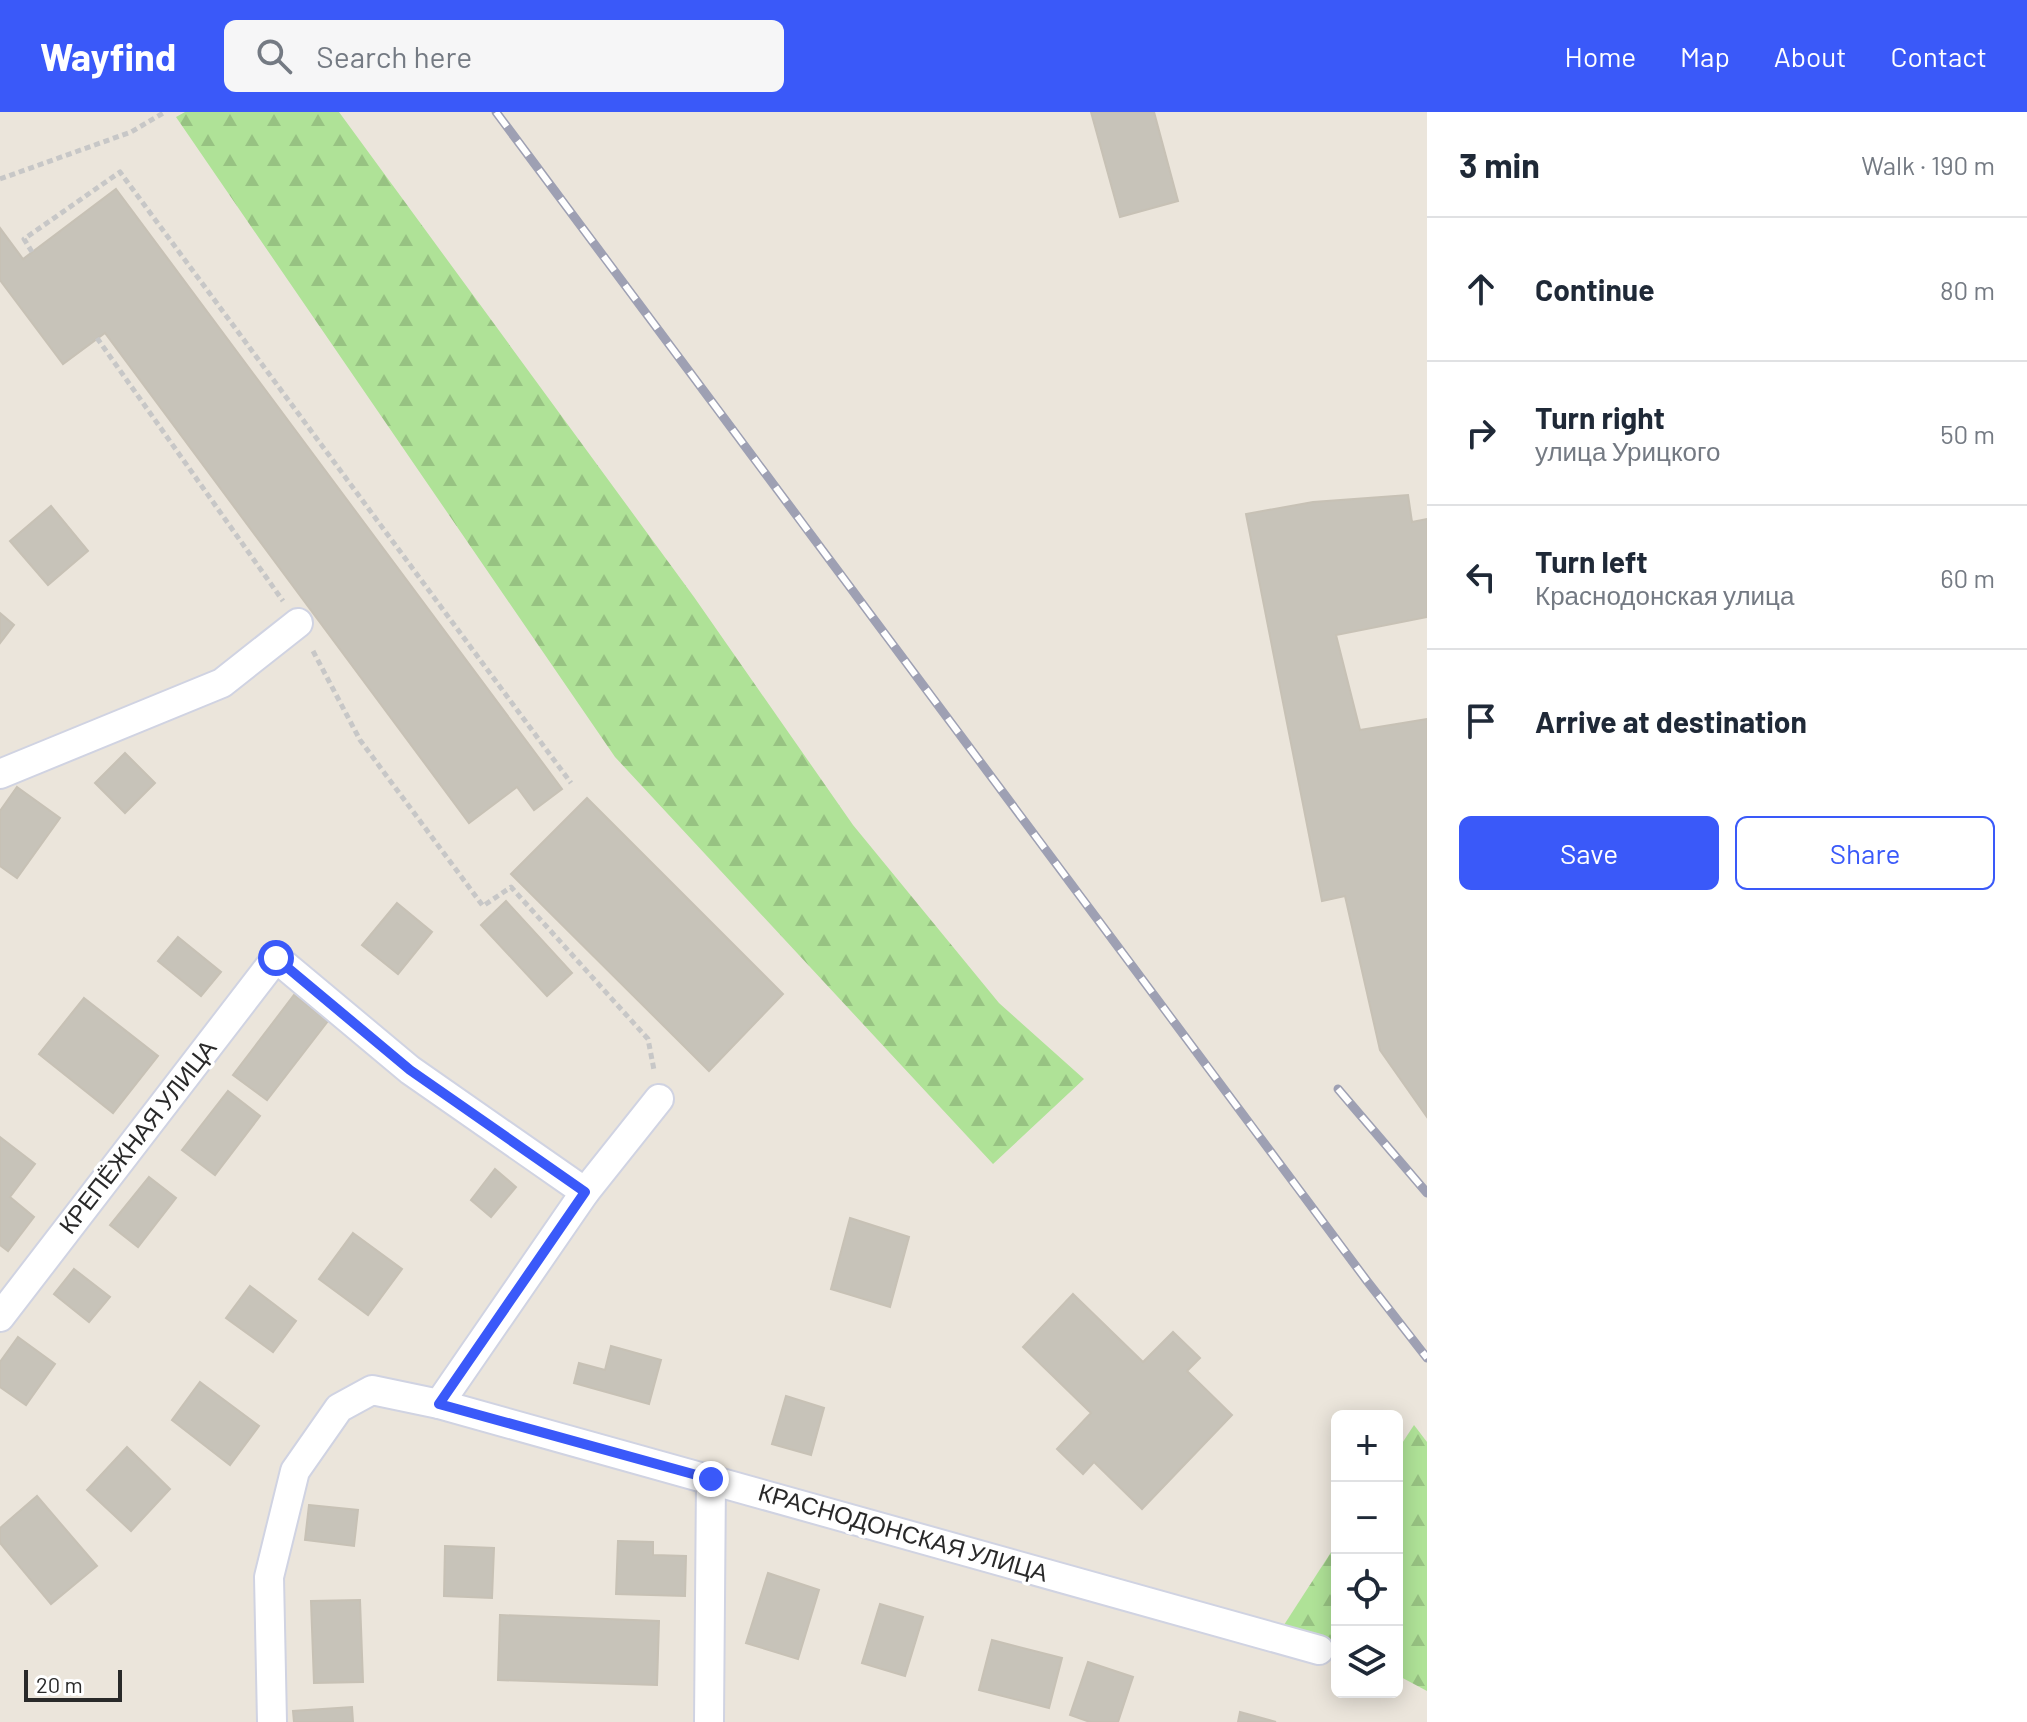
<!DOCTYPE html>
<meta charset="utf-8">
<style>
body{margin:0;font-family:Barlow,sans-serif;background:#f6f6f7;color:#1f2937}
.controls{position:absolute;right:24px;bottom:24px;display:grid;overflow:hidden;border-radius:12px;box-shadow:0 4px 20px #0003}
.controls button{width:72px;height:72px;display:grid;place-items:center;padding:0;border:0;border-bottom:2px solid #e0e1e3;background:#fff;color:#1f2937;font:40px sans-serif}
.scale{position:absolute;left:24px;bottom:20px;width:98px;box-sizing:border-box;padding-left:8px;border:4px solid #292929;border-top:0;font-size:22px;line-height:28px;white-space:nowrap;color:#292929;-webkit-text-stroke:6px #fff;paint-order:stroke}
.stop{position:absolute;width:24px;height:24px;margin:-18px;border:6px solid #3a59f9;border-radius:50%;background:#fff}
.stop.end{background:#3a59f9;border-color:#fff;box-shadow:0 2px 8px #0008}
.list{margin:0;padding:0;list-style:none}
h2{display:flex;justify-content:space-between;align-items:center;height:104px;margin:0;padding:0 32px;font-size:34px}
h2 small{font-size:26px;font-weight:400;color:#747a83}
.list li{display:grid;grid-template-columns:52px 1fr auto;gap:24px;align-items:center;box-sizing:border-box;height:144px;padding:0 32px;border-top:2px solid #e0e1e3}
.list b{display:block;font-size:30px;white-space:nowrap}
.list p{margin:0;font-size:26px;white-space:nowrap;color:#747a83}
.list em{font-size:26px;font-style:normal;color:#747a83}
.actions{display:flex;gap:16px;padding:24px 32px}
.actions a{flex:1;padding:18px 0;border:2px solid #3a59f9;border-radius:12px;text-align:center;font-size:28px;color:#3a59f9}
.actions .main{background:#3a59f9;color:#fff}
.icon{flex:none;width:44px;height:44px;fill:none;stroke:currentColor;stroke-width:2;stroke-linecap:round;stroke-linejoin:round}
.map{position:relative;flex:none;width:1427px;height:1610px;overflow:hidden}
header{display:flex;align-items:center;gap:48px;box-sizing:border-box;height:112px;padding:0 40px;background:#3a59f9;color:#fff}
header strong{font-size:38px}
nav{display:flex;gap:44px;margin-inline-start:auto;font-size:28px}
.search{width:560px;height:72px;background:#f6f6f7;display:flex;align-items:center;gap:20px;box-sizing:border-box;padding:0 28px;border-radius:12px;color:#747a83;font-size:30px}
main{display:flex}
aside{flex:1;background:#fff}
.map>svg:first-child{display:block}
</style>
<header>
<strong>Wayfind</strong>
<div class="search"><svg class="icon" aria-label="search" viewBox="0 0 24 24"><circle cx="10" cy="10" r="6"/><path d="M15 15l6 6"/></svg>Search here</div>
<nav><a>Home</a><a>Map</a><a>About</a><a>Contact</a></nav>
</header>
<main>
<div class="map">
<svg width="1427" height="1610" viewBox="0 0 1427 1610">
<defs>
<pattern id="forest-firs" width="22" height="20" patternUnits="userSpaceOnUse" patternTransform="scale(2)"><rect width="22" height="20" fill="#afe297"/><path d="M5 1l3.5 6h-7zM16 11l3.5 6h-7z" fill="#97c282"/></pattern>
</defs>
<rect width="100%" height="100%" fill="#ebe5db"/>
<g fill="url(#forest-firs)">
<polygon points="185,0 339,0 694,485 853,713 999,891 1084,967 993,1052 615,645 176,5"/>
<polygon points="1414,1313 1427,1330 1427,1579 1397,1563 1397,1339"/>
<polygon points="1337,1431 1337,1532 1282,1516"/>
</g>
<g fill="#c7c3b9" stroke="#c7c1b5" stroke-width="2">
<polygon points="1091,0 1154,0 1178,89 1120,105"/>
<polygon points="116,77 562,677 534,698 517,675 469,711 105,221 63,252 0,168 0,116 23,147"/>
<polygon points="1408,383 1412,410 1427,407 1427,505 1336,523 1360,618 1427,607 1427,1005 1380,938 1345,784 1322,789 1246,402 1313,390"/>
<polygon points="51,394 88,439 48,473 10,429"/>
<polygon points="0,501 14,513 0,531"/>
<polygon points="125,641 155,671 125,701 95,671"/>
<polygon points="17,675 60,706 17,766 0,754 0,699"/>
<polygon points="587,686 783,882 709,959 511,762"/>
<polygon points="506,789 572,861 547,884 481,813"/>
<polygon points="397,791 432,820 398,862 362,833"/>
<polygon points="178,825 221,860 201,884 158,849"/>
<polygon points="294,883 328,909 267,988 233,963"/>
<polygon points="84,886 158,944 113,1001 39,942"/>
<polygon points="228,979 260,1004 215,1063 182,1038"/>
<polygon points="0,1025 35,1052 10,1085 34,1105 8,1139 0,1133"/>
<polygon points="495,1057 516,1075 491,1105 471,1088"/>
<polygon points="149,1065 176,1086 138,1135 110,1113"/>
<polygon points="850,1106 909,1125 890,1195 831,1177"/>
<polygon points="353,1121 402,1157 368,1203 319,1167"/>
<polygon points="74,1157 110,1185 89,1210 54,1182"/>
<polygon points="250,1174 296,1209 273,1240 226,1206"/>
<polygon points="1073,1182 1143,1250 1173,1220 1200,1246 1187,1259 1232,1303 1142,1397 1094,1350 1083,1362 1057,1337 1091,1301 1023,1235"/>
<polygon points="18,1225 55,1252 26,1293 0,1275 0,1250"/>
<polygon points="611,1234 661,1248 649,1292 574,1271 579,1251 605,1258"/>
<polygon points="200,1270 259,1314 230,1353 172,1308"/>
<polygon points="786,1284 824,1296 811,1343 772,1332"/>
<polygon points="127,1335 170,1377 131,1419 87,1378"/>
<polygon points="37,1384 97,1454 51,1492 0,1431 0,1416"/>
<polygon points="309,1393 358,1398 354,1434 305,1428"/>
<polygon points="618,1429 653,1430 653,1443 686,1444 685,1484 616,1482"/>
<polygon points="445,1434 494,1436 492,1486 444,1484"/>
<polygon points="768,1461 819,1478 798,1547 746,1531"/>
<polygon points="360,1488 363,1570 314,1571 311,1489"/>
<polygon points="880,1492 923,1505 905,1564 862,1551"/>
<polygon points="500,1503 659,1509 657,1573 498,1568"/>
<polygon points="992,1528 1062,1546 1049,1596 979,1578"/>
<polygon points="1088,1550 1133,1565 1118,1610 1090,1610 1070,1603"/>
<polygon points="352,1595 353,1610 294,1610 293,1599"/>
<polygon points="1240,1600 1276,1610 1238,1610"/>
</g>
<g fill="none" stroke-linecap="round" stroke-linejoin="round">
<defs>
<g id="minor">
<polyline points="0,662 222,571 298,511"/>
<polyline points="0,1205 276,846 410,958 585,1080"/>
<polyline points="439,1292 1319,1538"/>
<polyline points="272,1610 269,1465 295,1359 339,1296 372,1278 439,1292 585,1080 659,987"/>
<polyline points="709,1610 711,1367"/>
</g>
</defs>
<use href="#minor" stroke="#d0d3e2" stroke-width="32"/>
<g stroke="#c7c7c7" stroke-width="5" stroke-dasharray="6 4" stroke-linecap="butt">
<polyline points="0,67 131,20 165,0"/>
<polyline points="32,140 24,127 120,60 571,671"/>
<polyline points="97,226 283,489"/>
<polyline points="313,539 360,628 483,794 511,775 648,927 654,958"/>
</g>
<use href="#minor" stroke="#fff" stroke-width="28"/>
<defs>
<g id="rail">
<polyline points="496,0 1367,1169 1427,1246"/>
<polyline points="1338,977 1427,1081"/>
</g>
</defs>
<use href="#rail" stroke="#9ea0b3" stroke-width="9"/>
<use href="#rail" stroke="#fff" stroke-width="6" stroke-dasharray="18" stroke-linecap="butt"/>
</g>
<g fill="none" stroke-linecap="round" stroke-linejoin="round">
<polyline stroke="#3a59f9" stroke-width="10" points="276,846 410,958 585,1080 439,1292 711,1367"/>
</g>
<g text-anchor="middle" stroke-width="7" stroke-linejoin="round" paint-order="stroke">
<g font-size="24" fill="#292929" stroke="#fff">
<text transform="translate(138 1025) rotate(-52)" y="8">КРЕПЁЖНАЯ УЛИЦА</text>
<text transform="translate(903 1421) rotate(16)" y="8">КРАСНОДОНСКАЯ УЛИЦА</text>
</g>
</g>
</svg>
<div class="controls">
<button>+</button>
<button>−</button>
<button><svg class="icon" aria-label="locate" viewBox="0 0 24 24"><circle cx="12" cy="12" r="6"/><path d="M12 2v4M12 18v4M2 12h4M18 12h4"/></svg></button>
<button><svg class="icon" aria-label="layers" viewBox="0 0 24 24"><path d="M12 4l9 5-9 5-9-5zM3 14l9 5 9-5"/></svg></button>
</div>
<div class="scale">20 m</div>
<div class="stop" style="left:276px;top:846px"></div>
<div class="stop end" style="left:711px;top:1367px"></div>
</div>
<aside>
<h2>3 min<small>Walk · 190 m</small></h2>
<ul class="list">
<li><svg class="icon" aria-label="ahead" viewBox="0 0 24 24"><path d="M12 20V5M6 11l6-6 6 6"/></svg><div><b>Continue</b></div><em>80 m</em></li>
<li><svg class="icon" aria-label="right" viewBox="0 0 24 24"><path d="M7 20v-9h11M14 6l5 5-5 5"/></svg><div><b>Turn right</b><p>улица Урицкого</p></div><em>50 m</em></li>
<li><svg class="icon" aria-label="left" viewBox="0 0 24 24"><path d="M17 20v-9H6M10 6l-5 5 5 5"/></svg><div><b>Turn left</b><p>Краснодонская улица</p></div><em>60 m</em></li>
<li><svg class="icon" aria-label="arrive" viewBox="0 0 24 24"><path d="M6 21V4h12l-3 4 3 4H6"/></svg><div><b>Arrive at destination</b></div></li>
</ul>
<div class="actions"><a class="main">Save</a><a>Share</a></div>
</aside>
</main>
